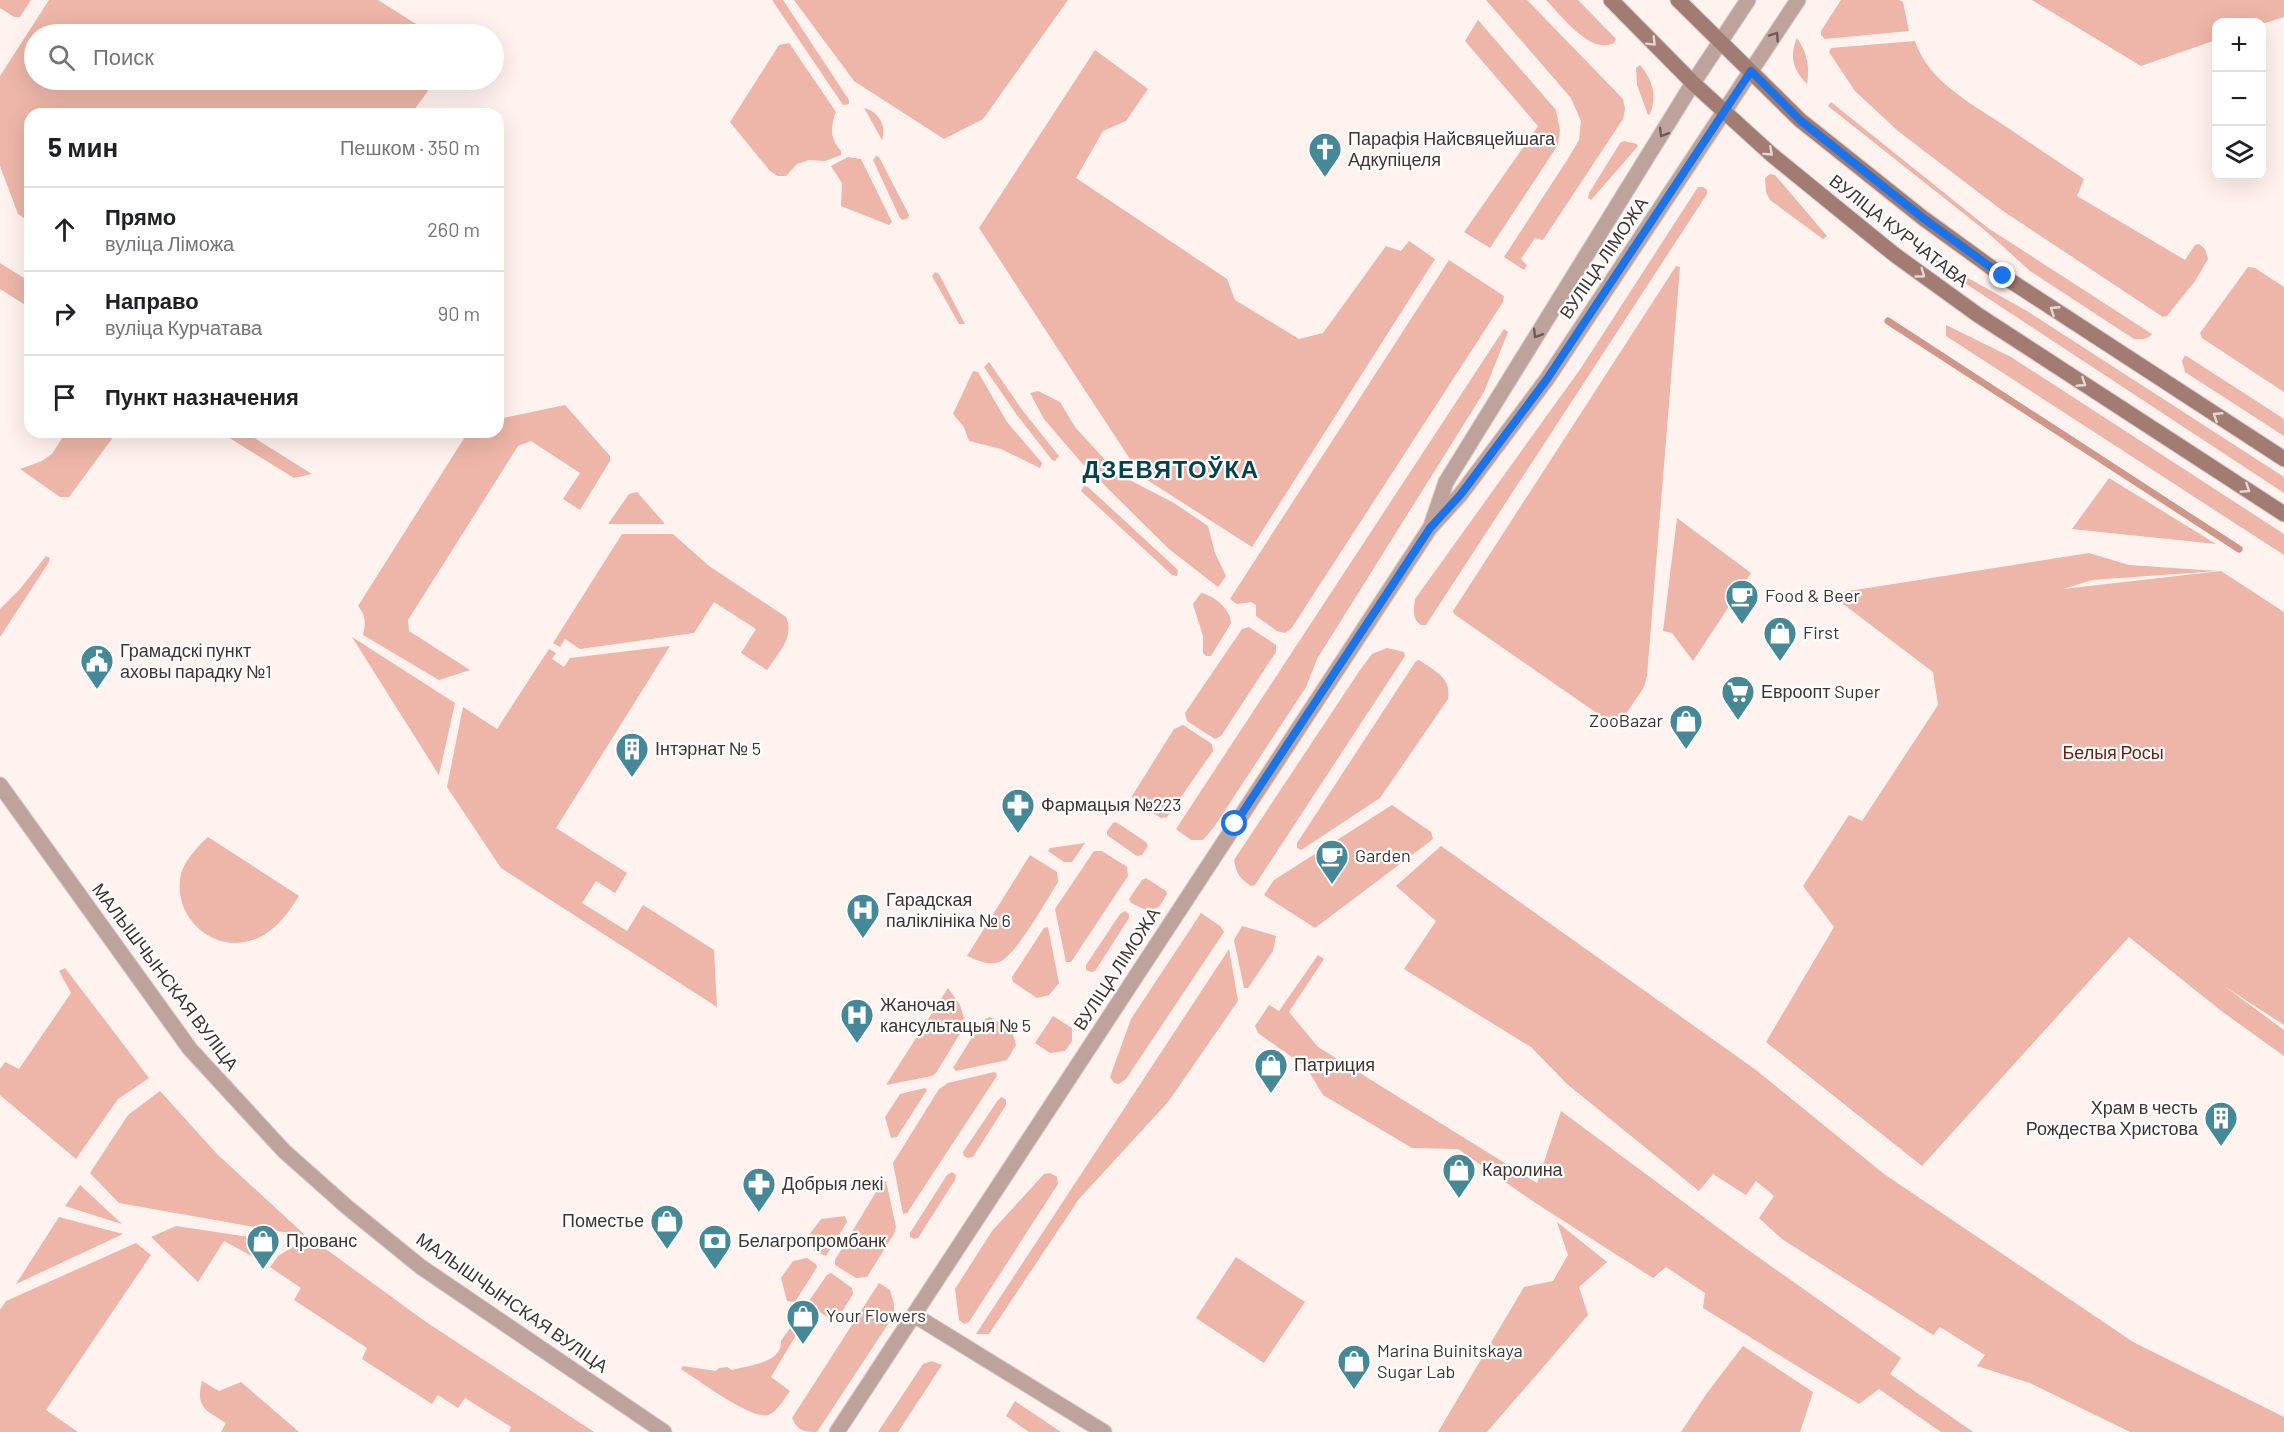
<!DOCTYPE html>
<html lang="ru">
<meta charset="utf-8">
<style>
body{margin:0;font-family:Barlow,sans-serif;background:#f2f2f2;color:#202124}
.controls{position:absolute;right:18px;top:18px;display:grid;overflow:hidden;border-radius:12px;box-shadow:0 6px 24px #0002}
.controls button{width:54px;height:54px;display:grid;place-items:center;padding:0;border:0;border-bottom:2px solid #e0e0e0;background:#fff;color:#202124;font:30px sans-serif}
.stop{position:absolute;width:18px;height:18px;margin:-14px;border:4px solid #1a73e8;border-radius:50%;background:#fff}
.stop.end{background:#1a73e8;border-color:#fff;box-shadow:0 2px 6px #0008}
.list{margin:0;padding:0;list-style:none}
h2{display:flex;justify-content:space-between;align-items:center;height:78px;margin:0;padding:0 24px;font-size:26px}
h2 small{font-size:20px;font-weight:400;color:#757577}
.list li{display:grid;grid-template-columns:39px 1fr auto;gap:18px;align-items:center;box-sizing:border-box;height:84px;padding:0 24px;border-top:2px solid #e0e0e0}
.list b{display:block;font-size:22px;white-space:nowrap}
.list p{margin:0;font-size:20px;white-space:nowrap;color:#757577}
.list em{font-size:20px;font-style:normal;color:#757577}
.icon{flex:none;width:33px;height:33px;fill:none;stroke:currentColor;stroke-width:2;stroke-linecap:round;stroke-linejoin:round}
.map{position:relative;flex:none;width:2284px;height:1432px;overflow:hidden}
.search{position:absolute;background:#fff;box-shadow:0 6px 24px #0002;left:24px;top:24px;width:480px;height:66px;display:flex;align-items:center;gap:15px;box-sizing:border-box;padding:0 21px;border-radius:33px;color:#757577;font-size:22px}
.panel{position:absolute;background:#fff;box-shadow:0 6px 24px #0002;left:24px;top:108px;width:480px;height:330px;border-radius:18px}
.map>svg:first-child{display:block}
</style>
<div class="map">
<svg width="2284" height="1432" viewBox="0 0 2284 1432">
<rect width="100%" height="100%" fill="#fff2ef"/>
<g fill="#edb6a8">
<polygon points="0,0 31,0 20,17 14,17 0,8"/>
<polygon points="49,0 378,0 424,29 427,34 34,34 34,80 436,80 411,114 397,114 388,111 383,114 30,114 30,222 18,214 0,166 0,76"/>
<polygon points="772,0 783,0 849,100 849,104 843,105"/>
<polygon points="794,0 1068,0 983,119 944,139 854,81"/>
<polygon points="1486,0 1527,0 1623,99 1625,109 1623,119 1543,240 1535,238 1521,259 1527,265 1524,270 1504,257 1569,157 1579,140 1581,121 1571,98"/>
<path d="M1546,0H1578L1616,39L1614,43C1590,55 1562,16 1546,0Z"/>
<polygon points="1841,0 1899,0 1903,2 1909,31 1825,39 1821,35 1821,31"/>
<polygon points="2032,0 2284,0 2284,17 2262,24 2262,22 2216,22 2216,40 2141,66"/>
<polygon points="1478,20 1556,110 1560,130 1558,145 1490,248 1464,232 1538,126 1465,41"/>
<path d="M1797,38C1807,53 1810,66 1807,84C1793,70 1789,56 1797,38Z"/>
<path d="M1915,41C1928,82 1974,105 2008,128C2033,145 2059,162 2084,179L2077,196L2185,260L2195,245L2199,244L2205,249L2208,259L2195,281L2167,316L2163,317L2003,211L1898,131L1855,91L1829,52L1831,48Z"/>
<path d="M789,43L836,112C830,127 830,139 841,151V155L825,161L809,160L797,164L786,176H778L770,171L730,122L779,45Z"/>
<polygon points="1095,50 1148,89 1126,121 1103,131 1076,178 1227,279 1235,300 1299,339 1323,333 1386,246 1401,251 1409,241 1435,259 1252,547 1141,476 979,228"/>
<path d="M1640,65C1653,80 1657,96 1650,114L1648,115L1637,85L1636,68Z"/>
<path d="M1831,102L1988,228L2152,334C2147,340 2141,339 2134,339L2030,271L1987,232L1828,106Z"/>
<path d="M864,108C878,111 887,126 882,140Z"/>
<polygon points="1624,141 1637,144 1638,146 1591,200 1588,198 1589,193 1620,143"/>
<polygon points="876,156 879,157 909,215 908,218 903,220 900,218 873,160"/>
<polygon points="848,157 861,159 892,222 889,225 841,206 842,183 831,166"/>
<polygon points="1770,174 1775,175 1827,236 1823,239 1770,200 1766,192 1765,178"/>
<path d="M1698,187H1703L1707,190V194L1426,625H1421C1411,618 1414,609 1415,599L1581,368Z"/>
<polygon points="1449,260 1504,296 1503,302 1291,629 1285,633 1277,631 1256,616 1256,605 1251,602 1237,604 1230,599"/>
<polygon points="1936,260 2027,311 2284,477 2284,493 1936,264"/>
<polygon points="0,263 27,280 30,290 30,308 0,289"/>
<polygon points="1676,266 1680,267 1647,676 1644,687 1620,723 1614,725 1454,614 1453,611"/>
<polygon points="2248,267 2255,268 2284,287 2284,392 2202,338 2200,333"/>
<polygon points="935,272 939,274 965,324 959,324 932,276"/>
<polygon points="1946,325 2011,357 2284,534 2284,555 1946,336"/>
<polygon points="1504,329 1508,332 1484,392 1317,659 1306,687 1214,827 1203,840 1191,840 1176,829"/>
<polygon points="2185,355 2284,419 2284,436 2185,372 2182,361"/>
<polygon points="989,362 1023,411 1059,456 1055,461 1052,460 1017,415 984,367"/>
<polygon points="973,371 978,372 1007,422 1042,463 1040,468 1001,449 969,441 964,427 953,414"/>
<polygon points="1038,391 1060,402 1075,427 1118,474 1174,503 1208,526 1215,553 1226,576 1218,587 1169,549 1080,461 1044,419 1030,393"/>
<path d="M565,405L610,456V461L580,510L563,499L580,473L531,441L518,446L408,620L409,631L470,670L439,680L363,635C366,622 366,616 358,606L468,432H498V419Z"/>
<polygon points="66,432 117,432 69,497 60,497 20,469 42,461 52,454"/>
<polygon points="220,432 251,432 251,436 312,474 294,478"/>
<polygon points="2109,478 2216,544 2072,529"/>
<polygon points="1084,486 1088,487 1178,570 1177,576 1172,575 1081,491"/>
<polygon points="637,492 665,524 608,524 629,494"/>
<polygon points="1677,518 1751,573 1693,661 1672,633 1663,631"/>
<path d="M622,534H673L709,566L786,617C795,637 778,653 767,670L741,653L756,629L714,602L694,633L580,649L565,639L560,647L553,643Z"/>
<polygon points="2089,553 2129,565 2218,571 2092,580 2063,589 2221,571 2284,612 2284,1025 2224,986 2284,1030 2284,1056 2220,1010 2129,937 1922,1166 1766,1042 1834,927 1803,886 1849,815 1862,821 1938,705 1933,672 1830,594"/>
<polygon points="46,556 50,558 49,562 0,637 0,609 20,589"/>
<path d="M1201,593C1214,595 1231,610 1231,623L1211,656H1206L1203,653V636L1193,604Z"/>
<polygon points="1249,627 1276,645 1276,652 1221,736 1215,739 1187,721 1185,713 1242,629"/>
<polygon points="352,637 455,703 439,775"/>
<polygon points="670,646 556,828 627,873 615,893 596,881 582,903 627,931 643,905 714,950 717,1007 501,868 447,787 463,707 497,729 549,649 556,653 552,659 564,667 570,658"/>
<path d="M1387,648L1404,652L1405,656L1255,885L1251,886C1240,879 1236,873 1234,860L1360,670L1372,654Z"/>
<path d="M1419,660C1435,671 1452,678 1448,699L1380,798L1301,850L1297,848V843L1416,661Z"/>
<polygon points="1183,725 1212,744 1213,751 1167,817 1161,818 1134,801 1132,796 1174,729"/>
<polygon points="1392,805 1431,832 1433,839 1315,928 1264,895 1274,880"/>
<polygon points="1116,822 1146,842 1148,846 1142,855 1137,856 1107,835 1107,831 1113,823"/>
<path d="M208,837L299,896C289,912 276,930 258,938C216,957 171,918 181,874C185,860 198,846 208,837Z"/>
<polygon points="1085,843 1072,862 1064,862 1048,851 1050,848"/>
<polygon points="1441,846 1756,1070 1884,1174 2133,1342 2284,1417 2284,1432 2130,1432 2030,1383 1977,1366 1985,1355 1940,1327 1933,1335 1782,1239 1759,1218 1774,1196 1756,1181 1746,1195 1713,1174 1699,1191 1567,1084 1531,1047 1404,969 1436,921 1396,886"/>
<polygon points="1094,851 1102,851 1127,867 1128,876 1071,962 1066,962 1055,909"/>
<path d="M1030,855L1057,872L1058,882C1047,899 1016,956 999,962C988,966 977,960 967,956Z"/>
<polygon points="1146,878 1166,891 1167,894 1159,907 1148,911 1131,903 1129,899 1142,880"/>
<polygon points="1125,911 1129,914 1129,918 1095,971 1091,972 1086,970 1086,965 1120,914"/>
<polygon points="1201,913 1220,926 1224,932 1126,1079 1119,1084 1114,1083 1110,1077 1131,1019"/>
<polygon points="1242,926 1276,936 1273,951 1248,988 1244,988 1234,940"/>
<polygon points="1048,927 1059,983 1049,995 1037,998 1013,982 1012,977 1044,928"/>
<polygon points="1229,949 1238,1001 1168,1102 1079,1199 989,1334 976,1334"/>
<polygon points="1318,955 1324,959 1289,1012 1318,1047 1537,1183 1561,1111 1744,1247 1901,1358 1890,1374 1973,1432 1941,1432 1879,1389 1859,1404 1703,1308 1705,1293 1666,1267 1653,1278 1534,1202 1458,1149 1412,1148 1323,1095 1306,1067 1258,1033 1255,1026 1269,1005 1279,1011"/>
<polygon points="65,968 149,1078 118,1099 76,1159 0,1095 0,1069 5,1062 19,1069 71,993 59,971"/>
<polygon points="948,988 960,1005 966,1024 936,1073 932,1076 886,1085"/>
<polygon points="1053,1016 1072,1028 1072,1041 1065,1051 1050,1053 1035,1043"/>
<polygon points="990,1017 1012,1031 1016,1045 1007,1060 956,1071 953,1068 983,1020"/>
<polygon points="994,1072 996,1073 997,1076 907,1213 903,1214 893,1163 939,1089 948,1083"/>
<polygon points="925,1088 927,1090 897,1137 891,1138 885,1117 900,1094"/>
<polygon points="160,1091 217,1154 306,1236 119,1203 90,1173 128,1115"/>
<polygon points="1002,1097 1006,1100 1006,1105 973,1157 968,1158 964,1156 963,1152 998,1100"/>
<polygon points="952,1172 956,1175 955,1180 918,1238 914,1239 910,1237 910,1233 947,1175"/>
<polygon points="1050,1173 1057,1177 1058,1184 969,1322 964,1324 959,1320 955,1289 992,1231 1044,1174"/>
<polygon points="886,1181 896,1227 894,1234 867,1277 856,1278 835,1265 835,1260 882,1182"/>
<polygon points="80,1185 122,1224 65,1206"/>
<polygon points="845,1216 847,1222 826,1256 814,1251 809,1235 821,1219"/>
<polygon points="59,1217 123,1234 16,1284"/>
<polygon points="1557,1222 1607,1262 1579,1287 1588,1315 1487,1432 1438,1432 1524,1287 1553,1281 1568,1255"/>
<polygon points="176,1226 269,1240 270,1251 263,1262 224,1241 198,1282 151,1237"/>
<polygon points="136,1243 151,1255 46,1410 78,1432 0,1432 0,1310 6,1301"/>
<polygon points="296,1245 323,1247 426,1322 594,1432 509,1432 511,1427 465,1398 458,1408 438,1395 432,1404 362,1359 367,1348 294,1300 301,1288 270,1267 278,1256"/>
<polygon points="1236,1257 1305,1302 1264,1363 1196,1318"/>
<polygon points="807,1258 816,1264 817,1267 795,1302 787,1301 781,1278 793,1261"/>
<path d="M831,1273L852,1288L853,1294L836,1321H833L814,1308L811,1310L771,1377L790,1391C784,1399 778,1411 768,1415C751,1420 697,1379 681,1369L683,1366L716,1371L719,1368L727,1367L732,1370C750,1365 782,1363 781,1341L827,1275Z"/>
<path d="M879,1283L890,1290L894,1304V1315L817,1432C804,1432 798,1431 792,1418Z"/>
<polygon points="1743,1346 1813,1392 1800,1432 1681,1432 1707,1393"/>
<polygon points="932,1361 942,1365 898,1432 878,1432 923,1364"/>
<path d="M202,1381L219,1391L241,1382L299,1432H221L226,1423C206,1410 195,1408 202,1381Z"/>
<polygon points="1015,1401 1061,1432 1029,1432 1006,1416"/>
</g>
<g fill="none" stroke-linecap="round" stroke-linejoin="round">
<polyline stroke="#d09688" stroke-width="7" points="1888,321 2239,549"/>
<defs>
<g id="minor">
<polyline points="0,785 190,1049 284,1151 347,1207 421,1267 664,1432"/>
<polyline points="914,1315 1104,1432"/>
</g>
<g id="tertiary">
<polyline points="1432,523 1446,482 1693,83 1748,0"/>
<polyline points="837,1432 1430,528 1461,494 1547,379 1798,0"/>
</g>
<g id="secondary">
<polyline points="1611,0 1693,83 1772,155 1895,255 1978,315 2284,514"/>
<polyline points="1678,0 1800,120 1923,218 2003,276 2284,459"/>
</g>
</defs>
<use href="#minor" stroke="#d9ccc9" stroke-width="17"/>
<use href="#tertiary" stroke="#d9ccc9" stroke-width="17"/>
<use href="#secondary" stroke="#d9ccc9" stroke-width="17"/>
<use href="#minor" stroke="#bea39d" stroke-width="15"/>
<use href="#tertiary" stroke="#bea39d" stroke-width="15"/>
<use href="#secondary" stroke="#a27c72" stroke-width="15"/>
</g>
<defs><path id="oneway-chevron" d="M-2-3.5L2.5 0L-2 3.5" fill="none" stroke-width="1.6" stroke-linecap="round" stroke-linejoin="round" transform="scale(1.5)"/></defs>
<g stroke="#6c5b57">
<use href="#oneway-chevron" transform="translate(1775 36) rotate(-56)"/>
<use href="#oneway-chevron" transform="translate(1663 133) rotate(121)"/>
<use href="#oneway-chevron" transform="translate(1537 334) rotate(122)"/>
</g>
<g stroke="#e3d8d5">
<use href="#oneway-chevron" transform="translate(1652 42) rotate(45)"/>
<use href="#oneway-chevron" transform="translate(1769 152) rotate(42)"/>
<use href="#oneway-chevron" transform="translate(1921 274) rotate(36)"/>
<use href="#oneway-chevron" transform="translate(2054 310) rotate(-147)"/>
<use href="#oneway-chevron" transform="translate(2082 383) rotate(33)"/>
<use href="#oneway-chevron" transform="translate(2217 416) rotate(-147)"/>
<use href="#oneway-chevron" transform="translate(2246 489) rotate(33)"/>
</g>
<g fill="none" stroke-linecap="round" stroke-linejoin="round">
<polyline stroke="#1a73e8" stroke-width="8" points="1235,824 1430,528 1461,494 1547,379 1751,71 1800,120 1923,218 2003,276"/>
</g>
<defs>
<symbol id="church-pin" viewBox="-11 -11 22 30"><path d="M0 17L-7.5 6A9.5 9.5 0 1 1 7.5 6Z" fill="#458898" stroke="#fff"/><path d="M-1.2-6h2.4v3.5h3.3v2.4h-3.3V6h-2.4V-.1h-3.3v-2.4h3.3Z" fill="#fff"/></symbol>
<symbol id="cafe-pin" viewBox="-11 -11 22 30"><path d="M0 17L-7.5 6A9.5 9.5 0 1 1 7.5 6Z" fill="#458898" stroke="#fff"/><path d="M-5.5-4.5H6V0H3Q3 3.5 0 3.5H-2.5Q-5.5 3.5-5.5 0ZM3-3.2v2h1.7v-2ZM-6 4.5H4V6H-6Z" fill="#fff"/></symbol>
<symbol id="shop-pin" viewBox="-11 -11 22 30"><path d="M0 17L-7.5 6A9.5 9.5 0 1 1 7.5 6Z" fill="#458898" stroke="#fff"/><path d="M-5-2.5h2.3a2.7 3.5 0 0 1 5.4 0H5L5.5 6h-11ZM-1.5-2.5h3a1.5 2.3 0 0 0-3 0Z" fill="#fff"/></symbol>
<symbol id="civic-pin" viewBox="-11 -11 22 30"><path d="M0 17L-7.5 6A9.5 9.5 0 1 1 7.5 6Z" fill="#458898" stroke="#fff"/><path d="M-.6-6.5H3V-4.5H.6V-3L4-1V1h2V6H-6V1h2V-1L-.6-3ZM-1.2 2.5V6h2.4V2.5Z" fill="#fff"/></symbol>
<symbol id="supermarket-pin" viewBox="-11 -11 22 30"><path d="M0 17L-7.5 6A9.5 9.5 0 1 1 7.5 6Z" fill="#458898" stroke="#fff"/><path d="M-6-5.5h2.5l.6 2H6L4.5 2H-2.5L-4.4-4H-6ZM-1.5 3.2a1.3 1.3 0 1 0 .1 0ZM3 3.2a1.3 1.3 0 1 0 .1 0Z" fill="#fff"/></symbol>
<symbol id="building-pin" viewBox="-11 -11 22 30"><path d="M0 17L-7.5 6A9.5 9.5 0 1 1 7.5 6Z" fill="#458898" stroke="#fff"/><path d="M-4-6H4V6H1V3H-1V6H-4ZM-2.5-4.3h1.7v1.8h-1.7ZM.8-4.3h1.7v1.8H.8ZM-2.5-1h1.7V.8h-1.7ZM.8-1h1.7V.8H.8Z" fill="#fff"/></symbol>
<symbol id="pharmacy-pin" viewBox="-11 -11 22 30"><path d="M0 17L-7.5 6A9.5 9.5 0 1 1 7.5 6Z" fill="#458898" stroke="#fff"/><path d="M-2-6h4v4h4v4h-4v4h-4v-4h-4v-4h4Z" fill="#fff"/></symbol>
<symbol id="hospital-pin" viewBox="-11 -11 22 30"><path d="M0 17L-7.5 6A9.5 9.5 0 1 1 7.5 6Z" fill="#458898" stroke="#fff"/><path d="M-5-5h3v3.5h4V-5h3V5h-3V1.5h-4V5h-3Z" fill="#fff"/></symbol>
<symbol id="bank-pin" viewBox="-11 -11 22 30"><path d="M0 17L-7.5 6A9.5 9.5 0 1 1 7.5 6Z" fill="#458898" stroke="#fff"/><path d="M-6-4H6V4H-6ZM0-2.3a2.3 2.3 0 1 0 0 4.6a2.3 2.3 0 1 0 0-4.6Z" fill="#fff"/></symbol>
</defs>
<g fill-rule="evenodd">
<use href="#church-pin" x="1306" y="130" width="38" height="52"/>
<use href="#cafe-pin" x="1723" y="577" width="38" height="52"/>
<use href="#shop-pin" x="1761" y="614" width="38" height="52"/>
<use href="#civic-pin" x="78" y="642" width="38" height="52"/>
<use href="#supermarket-pin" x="1719" y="673" width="38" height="52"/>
<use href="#shop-pin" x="1667" y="702" width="38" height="52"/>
<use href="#building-pin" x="613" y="730" width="38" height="52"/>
<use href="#pharmacy-pin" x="999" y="786" width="38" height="52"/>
<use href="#cafe-pin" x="1313" y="837" width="38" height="52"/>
<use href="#hospital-pin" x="844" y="891" width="38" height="52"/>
<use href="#hospital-pin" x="838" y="996" width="38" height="52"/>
<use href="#shop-pin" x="1252" y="1046" width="38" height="52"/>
<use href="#building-pin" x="2202" y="1099" width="38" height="52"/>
<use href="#shop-pin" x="1440" y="1151" width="38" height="52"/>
<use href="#pharmacy-pin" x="740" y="1165" width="38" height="52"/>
<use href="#shop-pin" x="648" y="1202" width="38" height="52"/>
<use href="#shop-pin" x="244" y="1222" width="38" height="52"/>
<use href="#bank-pin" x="696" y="1222" width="38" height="52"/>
<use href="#shop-pin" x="784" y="1297" width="38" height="52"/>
<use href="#shop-pin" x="1335" y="1342" width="38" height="52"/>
</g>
<g text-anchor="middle" stroke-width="4.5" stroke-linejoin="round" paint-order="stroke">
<g font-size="18" fill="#403431" stroke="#fff" text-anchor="start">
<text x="1348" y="145">Парафія Найсвяцейшага<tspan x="1348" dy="21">Адкупіцеля</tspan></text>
<text x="1765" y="602">Food &amp; Beer</text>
<text x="1803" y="639">First</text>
<text x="120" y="657">Грамадскі пункт<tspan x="120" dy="21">аховы парадку №1</tspan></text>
<text x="1761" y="698">Евроопт Super</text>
<text x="1663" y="727" text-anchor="end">ZooBazar</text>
<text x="655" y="755">Інтэрнат № 5</text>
<text x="1041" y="811">Фармацыя №223</text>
<text x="1355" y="862">Garden</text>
<text x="886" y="906">Гарадская<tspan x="886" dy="21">паліклініка № 6</tspan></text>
<text x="880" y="1011">Жаночая<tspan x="880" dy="21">кансультацыя № 5</tspan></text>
<text x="1294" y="1071">Патриция</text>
<text x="2198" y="1114" text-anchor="end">Храм в честь<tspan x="2198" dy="21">Рождества Христова</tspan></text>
<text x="1482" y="1176">Каролина</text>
<text x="782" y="1190">Добрыя лекі</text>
<text x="644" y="1227" text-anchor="end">Поместье</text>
<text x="286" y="1247">Прованс</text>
<text x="738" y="1247">Белагропромбанк</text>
<text x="826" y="1322">Your Flowers</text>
<text x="1377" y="1357">Marina Buinitskaya<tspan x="1377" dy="21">Sugar Lab</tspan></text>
</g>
<g font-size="18" fill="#403431" stroke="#fff">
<text transform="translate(1899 231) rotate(38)" y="6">ВУЛІЦА КУРЧАТАВА</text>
<text transform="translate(1604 258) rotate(-56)" y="6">ВУЛІЦА ЛІМОЖА</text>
<text transform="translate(1117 969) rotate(-57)" y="6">ВУЛІЦА ЛІМОЖА</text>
<text transform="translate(165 977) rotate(53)" y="6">МАЛЫШЧЫНСКАЯ ВУЛІЦА</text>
<text transform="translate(512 1303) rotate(35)" y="6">МАЛЫШЧЫНСКАЯ ВУЛІЦА</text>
</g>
<g font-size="18" fill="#672211" stroke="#fff">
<text x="2113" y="759">Белыя Росы</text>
</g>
<g font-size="24" font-weight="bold" letter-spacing="1.5" fill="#04424e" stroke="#fff">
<text x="1171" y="478">ДЗЕВЯТОЎКА</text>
</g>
</g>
</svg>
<div class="controls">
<button>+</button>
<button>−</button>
<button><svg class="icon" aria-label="layers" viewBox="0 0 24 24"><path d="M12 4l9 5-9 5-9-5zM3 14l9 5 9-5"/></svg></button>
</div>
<div class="stop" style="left:1235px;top:824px"></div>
<div class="stop end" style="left:2003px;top:276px"></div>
<div class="search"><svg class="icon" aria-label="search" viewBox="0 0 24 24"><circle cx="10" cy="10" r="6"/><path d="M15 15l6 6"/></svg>Поиск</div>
<section class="panel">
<h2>5 мин<small>Пешком · 350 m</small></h2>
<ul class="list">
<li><svg class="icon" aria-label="ahead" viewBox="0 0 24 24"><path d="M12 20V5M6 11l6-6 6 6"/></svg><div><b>Прямо</b><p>вуліца Ліможа</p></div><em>260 m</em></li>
<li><svg class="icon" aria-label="right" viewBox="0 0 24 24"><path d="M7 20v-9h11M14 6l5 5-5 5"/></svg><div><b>Направо</b><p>вуліца Курчатава</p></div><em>90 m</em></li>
<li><svg class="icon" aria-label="arrive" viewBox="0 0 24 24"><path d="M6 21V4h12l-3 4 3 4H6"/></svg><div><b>Пункт назначения</b></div></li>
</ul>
</section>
</div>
